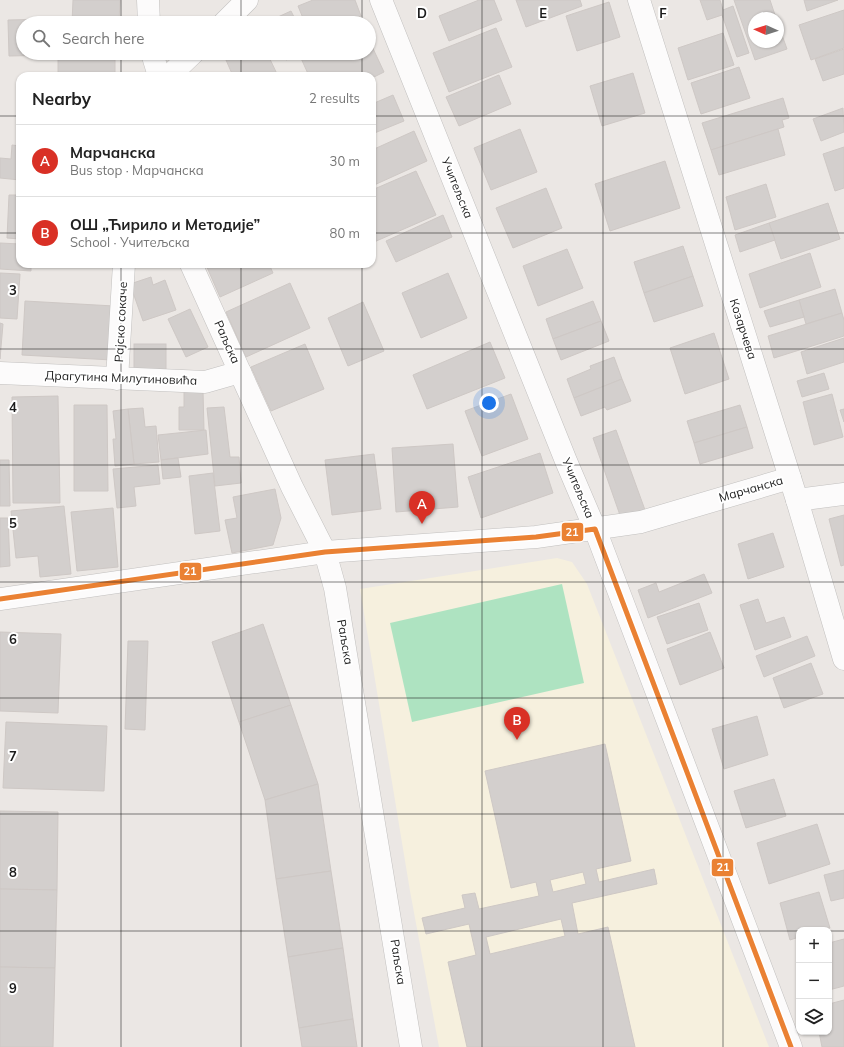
<!DOCTYPE html>
<meta charset="utf-8">
<style>
body{margin:0;font-family:Mulish,sans-serif;background:#f6f6f6;color:#222}
.controls{position:absolute;right:12px;bottom:12px;display:grid;overflow:hidden;border-radius:8px;box-shadow:0 1px 3px #0004}
.controls button{width:36px;height:36px;display:grid;place-items:center;padding:0;border:0;border-bottom:1px solid #e0e0e0;background:#fff;color:#222;font:20px sans-serif}
.compass{position:absolute;left:748px;top:12px;width:36px;height:36px;border-radius:50%;background:#fff;box-shadow:0 1px 3px #0004;rotate:273deg}
.you{position:absolute;left:489px;top:403px;width:14px;height:14px;margin:-10px;border:3px solid #fff;border-radius:50%;background:#1a73e8;box-shadow:0 0 0 6px #1a73e833}
.badge{display:grid;place-items:center;width:26px;height:26px;border-radius:50%;background:#d93025;color:#fff;font-size:13px;font-weight:700}
.pin{position:absolute;translate:-50% -33px;filter:drop-shadow(0 1px 2px #0008)}
.pin::after{content:'';position:absolute;top:21px;width:14px;height:12px;background:inherit;clip-path:polygon(0 0,100% 0,50% 100%)}
.list{margin:0;padding:0;list-style:none}
h2{display:flex;justify-content:space-between;align-items:center;height:52px;margin:0;padding:0 16px;font-size:17px}
h2 small{font-size:13px;font-weight:400;color:#767676}
.list li{display:grid;grid-template-columns:26px 1fr auto;gap:12px;align-items:center;box-sizing:border-box;height:72px;padding:0 16px;border-top:1px solid #e0e0e0}
.list b{display:block;font-size:15px;white-space:nowrap}
.list p{margin:0;font-size:13px;white-space:nowrap;color:#767676}
.list em{font-size:13px;font-style:normal;color:#767676}
.icon{flex:none;width:22px;height:22px;fill:none;stroke:currentColor;stroke-width:2;stroke-linecap:round;stroke-linejoin:round}
.map{position:relative;flex:none;width:844px;height:1047px;overflow:hidden}
.search{position:absolute;background:#fff;box-shadow:0 1px 3px #0004;left:16px;top:16px;width:360px;height:44px;display:flex;align-items:center;gap:10px;box-sizing:border-box;padding:0 14px;border-radius:22px;color:#767676;font-size:15px}
.panel{position:absolute;background:#fff;box-shadow:0 1px 3px #0004;left:16px;top:72px;width:360px;height:196px;border-radius:12px}
.map>svg:first-child{display:block}
</style>
<div class="map">
<svg width="844" height="1047" viewBox="0 0 844 1047">
<rect width="100%" height="100%" fill="#ebe7e4"/>
<polygon fill="#f6f0de" points="557,558 572,562 587,584 769,1047 439,1047 410,891 360,589"/>
<polygon fill="#aee3c1" points="562,584 584,683 412,722 390,623"/>
<g fill="#d3cfcd" stroke="#cec8c5" fill-rule="evenodd">
<polygon points="73,0 120,0 119,23 72,23"/>
<polygon points="313,0 355,0 361,16 345,23 305,23 298,6"/>
<polygon points="479,0 494,0 502,20 449,41 439,16"/>
<polygon points="516,0 580,0 582,6 526,27"/>
<polygon points="700,0 720,0 723,10 733,6 749,53 737,57 722,15 707,20"/>
<polygon points="734,0 770,0 776,18 754,18 754,42 778,42 778,24 787,49 755,60"/>
<polygon points="804,0 838,0 807,11"/>
<polygon points="609,2 620,37 577,51 566,16"/>
<polygon points="844,10 844,48 811,60 799,25"/>
<polygon points="291,11 297,23 267,23 267,22"/>
<polygon points="55,19 55,23 23,23 23,53 55,53 55,55 9,56 8,20"/>
<polygon points="496,28 512,67 449,92 433,53"/>
<polygon points="723,33 734,65 688,80 678,48"/>
<polygon points="369,40 384,72 372,78 372,76 309,76 300,56 307,53 369,53"/>
<polygon points="844,49 844,74 823,81 815,59"/>
<polygon points="240,53 267,53 278,76 233,76 226,60"/>
<polygon points="282,53 301,53 286,60"/>
<polygon points="58,56 115,57 115,76 58,76"/>
<polygon points="739,67 750,98 701,114 691,83"/>
<polygon points="633,73 645,113 602,126 590,86"/>
<polygon points="499,75 511,104 459,126 446,97"/>
<polygon points="393,95 404,121 372,134 372,104"/>
<polygon points="783,98 789,118 782,120 784,127 711,150 702,123"/>
<polygon points="843,108 844,132 821,141 813,119"/>
<polygon points="520,129 537,172 491,190 474,148"/>
<polygon points="778,129 785,155 719,175 711,150"/>
<polygon points="414,131 427,161 372,186 372,150"/>
<polygon points="12,145 20,146 20,180 0,178 0,158 11,159"/>
<polygon points="844,147 844,188 835,191 823,154"/>
<polygon points="665,161 680,208 610,231 595,184"/>
<polygon points="416,171 436,215 374,242 372,236 372,190"/>
<polygon points="766,184 776,217 735,230 726,197"/>
<polygon points="546,188 562,228 513,248 496,208"/>
<polygon points="9,195 20,195 20,239 7,238"/>
<polygon points="828,203 840,239 781,259 769,223"/>
<polygon points="443,215 452,237 396,262 386,241"/>
<polygon points="769,223 775,240 740,252 735,235"/>
<polygon points="0,243 20,244 20,264 31,264 31,271 0,269"/>
<polygon points="683,246 693,276 644,293 634,262"/>
<polygon points="567,249 583,288 538,306 523,266"/>
<polygon points="810,253 821,287 760,308 749,274"/>
<polygon points="208,264 269,264 273,273 220,297 206,265"/>
<polygon points="0,273 20,274 17,319 0,318"/>
<polygon points="448,273 467,318 421,338 402,293"/>
<polygon points="693,276 703,306 654,322 644,293"/>
<polygon points="151,277 153,285 165,280 176,310 143,321 130,284"/>
<polygon points="290,283 310,328 246,357 226,312"/>
<polygon points="835,289 842,313 806,324 799,300"/>
<polygon points="799,300 804,317 770,327 764,311"/>
<polygon points="25,301 114,306 112,360 22,355"/>
<polygon points="593,301 601,321 553,339 546,319"/>
<polygon points="363,302 384,351 348,366 328,318"/>
<polygon points="190,309 208,347 186,357 168,319"/>
<polygon points="842,313 844,320 844,336 774,358 768,336"/>
<polygon points="601,321 609,341 561,360 553,339"/>
<polygon points="0,323 3,324 0,359"/>
<polygon points="714,333 729,379 685,394 670,348"/>
<polygon points="844,338 844,362 807,374 801,352"/>
<polygon points="490,342 505,378 427,409 413,375"/>
<rect x="134" y="344" width="32" height="30"/>
<polygon points="305,344 324,389 271,411 251,367"/>
<polygon points="614,357 622,379 574,398 567,379 591,369 590,366"/>
<polygon points="824,373 829,389 802,397 797,381"/>
<polygon points="622,379 631,401 607,410 605,407 581,416 574,398"/>
<polygon points="203,391 204,430 179,430 179,407 184,407 184,392"/>
<polygon points="511,394 528,439 482,456 465,411"/>
<polygon points="832,394 843,437 814,445 803,402"/>
<polygon points="58,396 60,503 13,503 12,397"/>
<polygon points="74,405 107,405 108,491 74,491"/>
<polygon points="740,405 747,427 694,443 687,421"/>
<polygon points="224,407 230,457 239,457 241,483 215,486 207,408"/>
<polygon points="143,408 145,427 156,426 159,462 134,464 128,409"/>
<polygon points="128,409 134,464 115,466 113,439 116,439 113,411"/>
<polygon points="844,409 844,422 840,410"/>
<polygon points="747,427 753,448 700,464 694,443"/>
<polygon points="206,430 208,454 161,460 158,435"/>
<polygon points="616,430 645,510 621,518 593,438"/>
<polygon points="453,444 458,507 396,512 392,448"/>
<polygon points="540,453 553,493 481,518 468,477"/>
<polygon points="374,454 381,509 332,515 325,460"/>
<polygon points="178,458 181,477 163,479 161,460"/>
<polygon points="0,460 9,460 10,506 0,506"/>
<polygon points="158,465 160,484 134,487 136,506 117,508 113,469"/>
<polygon points="213,473 220,531 195,534 189,476"/>
<polygon points="275,489 281,518 273,545 232,553 225,520 237,518 233,497"/>
<polygon points="64,506 71,574 40,577 38,556 16,558 11,511"/>
<polygon points="113,508 118,567 77,571 71,512"/>
<polygon points="844,515 844,565 841,566 829,519"/>
<polygon points="0,518 8,518 10,566 0,567"/>
<polygon points="773,533 784,567 748,579 738,544"/>
<polygon points="704,574 712,593 648,618 638,590 656,583 659,592"/>
<polygon points="758,599 766,623 784,617 791,637 755,650 740,605"/>
<polygon points="699,603 708,630 667,644 657,617"/>
<polygon points="263,624 291,705 239,722 212,642"/>
<polygon points="0,632 61,634 58,713 0,711"/>
<polygon points="710,632 724,668 680,685 667,649"/>
<polygon points="807,636 815,656 764,677 756,656"/>
<polygon points="128,641 148,641 145,730 125,729"/>
<polygon points="811,663 823,694 784,708 773,678"/>
<polygon points="291,705 318,784 265,800 239,722"/>
<polygon points="757,716 768,755 724,769 712,729"/>
<polygon points="6,722 107,726 104,791 3,788"/>
<path d="M605,744L631,861L596,869L599,882L654,869L657,884L572,903L578,934L608,927L635,1047H467L448,962L476,955L469,924L426,934L422,918L465,908L462,895L475,893L479,909L539,896L536,882L511,888L485,771ZM583,872L586,884L553,892L550,880ZM561,919L565,936L490,954L486,937Z"/>
<polygon points="774,779 786,816 746,828 734,791"/>
<polygon points="318,784 331,871 276,879 265,800"/>
<polygon points="0,811 58,812 57,890 0,889"/>
<polygon points="817,824 830,864 769,884 757,843"/>
<polygon points="844,870 844,898 831,901 824,875"/>
<polygon points="331,871 343,948 288,957 276,879"/>
<polygon points="0,889 57,890 55,968 0,967"/>
<polygon points="819,892 830,928 799,930 799,937 790,940 780,903"/>
<polygon points="844,939 844,986 829,990 829,943"/>
<polygon points="343,948 353,1019 299,1028 288,957"/>
<polygon points="0,967 55,968 53,1047 0,1047"/>
<polygon points="844,1000 844,1047 822,1047 819,1032 829,1032 829,1004"/>
<polygon points="353,1019 357,1047 302,1047 299,1028"/>
</g>
<g fill="none" stroke-linecap="round" stroke-linejoin="round">
<defs>
<g id="street">
<polyline points="148,0 149,23"/>
<polyline points="381,0 566,461 595,529 791,1047"/>
<polyline points="639,0 797,500 844,659"/>
<polyline points="224,23 247,0"/>
<polyline points="152,53 159,76"/>
<polyline points="169,76 193,53"/>
<polyline points="191,264 292,487 325,552 335,588 411,1047"/>
<polyline points="0,373 205,382 240,372"/>
<polyline points="117,379 124,264"/>
<polyline points="797,500 844,494"/>
<polyline points="0,599 325,552 536,537 641,522 790,478"/>
</g>
</defs>
<use href="#street" stroke="#c2c0bf" stroke-width="23"/>
<use href="#street" stroke="#fcfbfb" stroke-width="22"/>
<defs>
<polyline id="bus-1" points="0,599 325,552 536,537 595,529 791,1047"/>
</defs>
<use href="#bus-1" stroke="#fff" stroke-width="8"/>
<use href="#bus-1" stroke="#ea8133" stroke-width="5"/>
</g>
<path fill="none" stroke="#1c1c1c" stroke-width="1" stroke-opacity="0.55" d="M121,0V23M241,0V23M362,0V23M482,0V1047M603,0V1047M723,0V1047M121,53V76M241,53V76M362,53V76M0,116H20M372,116H844M0,233H20M372,233H844M121,264V1047M241,264V1047M362,264V1047M0,349H844M0,465H844M0,582H844M0,698H844M0,814H844M0,931H799M829,931H844"/>
<g text-anchor="middle" stroke-width="4" stroke-linejoin="round" paint-order="stroke">
<g font-size="12" fill="#1c1c1c" stroke="#fff">
<text transform="translate(457 188) rotate(68)" y="4">Учитељска</text>
<text transform="translate(121 322) rotate(-87)" y="4">Рајско сокаче</text>
<text transform="translate(743 329) rotate(72)" y="4">Козарчева</text>
<text transform="translate(227 342) rotate(66)" y="4">Раљска</text>
<text transform="translate(121 378) rotate(2)" y="4">Драгутина Милутиновића</text>
<text transform="translate(578 488) rotate(67)" y="4">Учитељска</text>
<text transform="translate(751 489) rotate(-16)" y="4">Марчанска</text>
<text transform="translate(345 642) rotate(80)" y="4">Раљска</text>
<text transform="translate(398 962) rotate(81)" y="4">Раљска</text>
</g>
</g>
<g font-size="13" text-anchor="middle" font-weight="bold" fill="#1c1c1c" stroke="#fff" stroke-width="4" stroke-linejoin="round" paint-order="stroke">
<text x="422" y="18">D</text>
<text x="543" y="18">E</text>
<text x="663" y="18">F</text>
<text x="13" y="295">3</text>
<text x="13" y="412">4</text>
<text x="13" y="528">5</text>
<text x="13" y="644">6</text>
<text x="13" y="761">7</text>
<text x="13" y="877">8</text>
<text x="13" y="993">9</text>
</g>
<g stroke="#fff" stroke-width="1.5">
<rect x="561" y="522" width="23" height="20" rx="4" fill="#ea8133"/>
<rect x="179" y="562" width="23" height="19" rx="4" fill="#ea8133"/>
<rect x="711" y="858" width="23" height="19" rx="4" fill="#ea8133"/>
</g>
<g font-size="11" text-anchor="middle" font-weight="bold" fill="#fff">
<text x="572" y="536">21</text>
<text x="190" y="575">21</text>
<text x="723" y="871">21</text>
</g>
</svg>
<div class="controls">
<button>+</button>
<button>−</button>
<button><svg class="icon" aria-label="layers" viewBox="0 0 24 24"><path d="M12 4l9 5-9 5-9-5zM3 14l9 5 9-5"/></svg></button>
</div>
<svg class="compass" viewBox="-18 -18 36 36"><path d="M0-13l5 13h-10z" fill="#e53935"/><path d="M0 13l5-13h-10z" fill="#767676"/></svg>
<div class="you"></div>
<div class="pin badge" style="left:422px;top:524px">A</div>
<div class="pin badge" style="left:517px;top:740px">B</div>
<div class="search"><svg class="icon" aria-label="search" viewBox="0 0 24 24"><circle cx="10" cy="10" r="6"/><path d="M15 15l6 6"/></svg>Search here</div>
<section class="panel">
<h2>Nearby<small>2 results</small></h2>
<ul class="list">
<li><span class="badge">A</span><div><b>Марчанска</b><p>Bus stop · Марчанска</p></div><em>30 m</em></li>
<li><span class="badge">B</span><div><b>ОШ „Ћирило и Методије”</b><p>School · Учитељска</p></div><em>80 m</em></li>
</ul>
</section>
</div>
